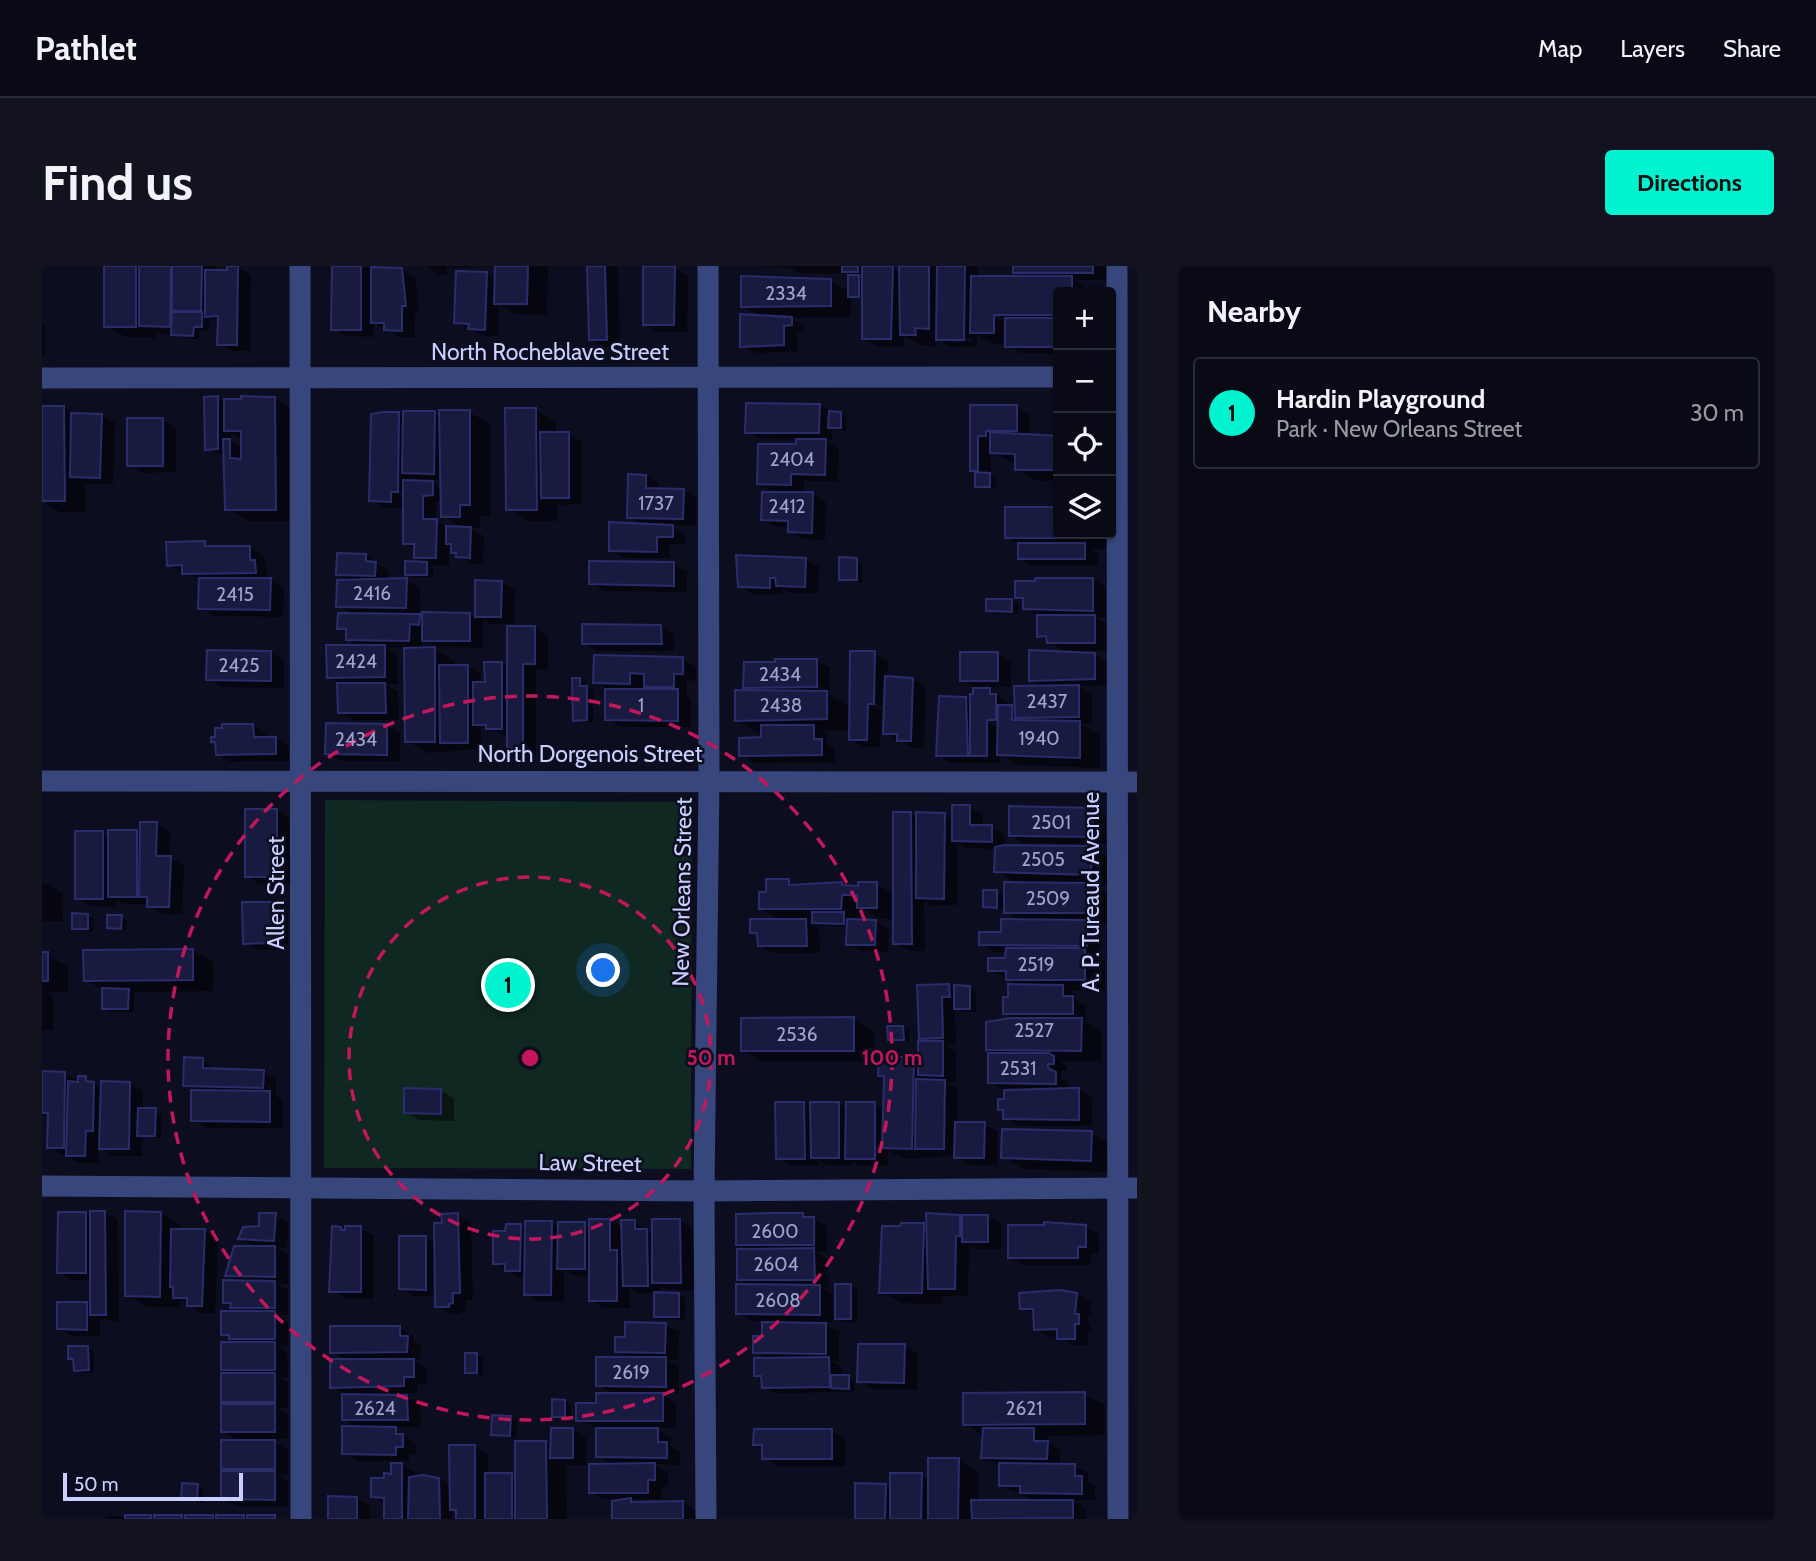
<!DOCTYPE html>
<meta charset="utf-8">
<style>
body{margin:0;font-family:Cabin,sans-serif;background:#12131f;color:#f1f3f6}
.controls{position:absolute;right:21px;top:21px;display:grid;overflow:hidden;border-radius:7px;box-shadow:0 2px 5px #0004}
.controls button{width:63px;height:63px;display:grid;place-items:center;padding:0;border:0;border-bottom:2px solid #292b35;background:#090a16;color:#f1f3f6;font:35px sans-serif}
.scale{position:absolute;left:21px;bottom:18px;width:180px;box-sizing:border-box;padding-left:7px;border:4px solid #c9d0ff;border-top:0;font-size:19px;line-height:24px;white-space:nowrap;color:#c9d0ff;-webkit-text-stroke:5px #0c0d1e;paint-order:stroke}
.you{position:absolute;left:562px;top:705px;width:24px;height:24px;margin:-18px;border:5px solid #fff;border-radius:50%;background:#1a73e8;box-shadow:0 0 0 10px #1a73e833}
.badge{display:grid;place-items:center;width:46px;height:46px;border-radius:50%;background:#01f3cf;color:#111;font-size:23px;font-weight:700}
.pin{position:absolute;translate:-50% -50%;border:4px solid #fff;box-shadow:0 2px 7px #0006}
.list{margin:0;padding:0;list-style:none}
h2{display:flex;justify-content:space-between;align-items:center;height:91px;margin:0;padding:0 28px;font-size:30px}
h2 small{font-size:23px;font-weight:400;color:#999aa1}
.list li{display:grid;grid-template-columns:46px 1fr auto;gap:21px;align-items:center;box-sizing:border-box;height:112px;margin:0 14px 14px;padding:0 14px;border:2px solid #292b35;border-radius:7px}
.list b{display:block;font-size:26px;white-space:nowrap}
.list p{margin:0;font-size:23px;white-space:nowrap;color:#999aa1}
.list em{font-size:23px;font-style:normal;color:#999aa1}
.icon{flex:none;width:38px;height:38px;fill:none;stroke:currentColor;stroke-width:2;stroke-linecap:round;stroke-linejoin:round}
.map{position:relative;flex:none;width:1095px;height:1253px;overflow:hidden;border-radius:7px}
header{display:flex;align-items:center;gap:42px;box-sizing:border-box;height:98px;padding:0 35px;background:#090a16;border-bottom:2px solid #292b35}
header strong{font-size:33px}
nav{display:flex;gap:38px;margin-inline-start:auto;font-size:24px}
.intro{display:flex;align-items:center;justify-content:space-between;box-sizing:border-box;height:168px;padding:0 42px}
h1{margin:0;font-size:49px}
.button{padding:18px 32px;border-radius:7px;background:#01f3cf;color:#111;font-size:24px;font-weight:700}
main{display:flex;gap:42px;padding:0 42px}
aside{flex:1;background:#090a16;border-radius:7px;box-shadow:0 2px 5px #0004}
.map>svg:first-child{display:block}
</style>
<header>
<strong>Pathlet</strong>
<nav><a>Map</a><a>Layers</a><a>Share</a></nav>
</header>
<div class="intro"><h1>Find us</h1><a class="button">Directions</a></div>
<main>
<div class="map">
<svg width="1095" height="1253" viewBox="0 0 1095 1253">
<rect width="100%" height="100%" fill="#0c0d1e"/>
<polygon fill="#0f2821" points="283,534 650,536 649,903 282,902"/>
<g fill="#0007" fill-rule="evenodd">
<path d="M64,0H173V6H187L195,1L209,9L208,85H191L177,78V57L168,52L166,64H157V73L114,67V72L84,71L64,60ZM143,43L168,44V47H143Z"/>
<polygon points="291,0 360,3 373,11 377,47 373,47 373,71 357,71 332,56 332,71 305,70 291,63"/>
<polygon points="384,0 427,0 427,2 405,1 405,9 397,9"/>
<polygon points="455,0 506,0 505,49 474,48 457,39 456,70 442,70 414,56 444,8 455,13"/>
<polygon points="547,0 576,0 578,80 562,81 549,73"/>
<path d="M717,0H822L850,2L859,7V0H936V11L982,12L972,6V0H1064V14H1033L1050,26H1016V88L978,87L965,78H951L935,69V80L910,81L893,73L894,80H880L862,70V80H835L821,72L822,34L809,31V51L748,52L763,60V66H755V86L713,87L700,80L718,50L700,40L789,15L808,26V8L758,7L749,2ZM812,8H822V14ZM945,43L965,54V58L944,46ZM907,72H931V75L907,76Z"/>
<polygon points="632,2 646,10 645,66 616,66 603,58"/>
<polygon points="0,57 3,59 3,90 0,90"/>
<path d="M175,132L184,137L233,133L253,144L254,255H206L185,243L183,190L164,183ZM189,167L201,174V182L189,175Z"/>
<polygon points="777,139 805,151 804,165 790,163 790,174 781,174 797,183 796,216 762,215 762,228 770,228 784,236 783,274 761,273 748,265 748,261 735,261 721,253 735,228 717,217 756,180 756,174 718,173 705,165"/>
<polygon points="929,141 975,141 988,148 988,172 1016,172 1016,215 995,215 974,203 974,198 949,186 949,209 954,212 953,223 934,220 935,207 930,204"/>
<polygon points="0,142 22,142 34,149 59,149 73,157 71,218 43,218 43,246 18,246 0,235"/>
<polygon points="494,144 514,156 514,168 527,168 540,176 540,238 515,239 515,255 486,255 466,243"/>
<path d="M427,146L448,158V250H438V262H428L442,270L441,299L430,298L407,284V299H391V311H371L365,308L384,297L374,291V284L362,277L363,242H343L329,234L357,148L363,151L392,147L399,151ZM370,211L372,212L379,216H370ZM387,214H400V222ZM350,220L363,228V232L348,223ZM394,236H400V250L421,262L406,261L394,255Z"/>
<polygon points="121,154 134,162 134,206 100,207 87,199"/>
<polygon points="604,210 617,218 617,224 641,225 655,232 654,260 627,259 644,269 643,278 628,278 628,292 582,292 568,284 599,258 587,251"/>
<polygon points="965,242 1016,243 1016,268 1069,268 1066,283 1049,283 1056,287 1056,300 991,300 978,292 978,278 965,271"/>
<polygon points="162,277 170,282 207,281 221,289 227,314 242,322 241,351 172,350 158,342 158,314 126,299"/>
<polygon points="324,290 347,305 346,314 364,314 378,322 377,350 382,353 428,349 434,353 435,316 459,316 473,324 472,358 448,358 441,354 441,382 395,381 381,373 380,383 393,383 413,395 413,401 425,401 439,408 439,418 444,418 459,397 467,402 493,362 506,370 506,404 494,404 494,489 480,489 467,481 467,470 439,461 439,483 385,487 365,475 363,382 343,381 355,388 356,418 342,418 356,426 357,454 311,454 297,446 297,417 286,411 319,381 306,373 306,367 297,362 313,349 296,340 307,315 296,308"/>
<polygon points="763,293 777,301 776,327 749,327 741,323 741,328 711,328 698,320"/>
<polygon points="814,293 820,297 820,317 799,313"/>
<polygon points="631,298 645,306 645,326 562,325 549,317"/>
<polygon points="1050,313 1064,321 1064,351 1053,351 1066,358 1066,384 1023,386 997,369 997,350 983,342 983,336 975,331"/>
<polygon points="970,334 976,338 976,348 952,348 946,344"/>
<polygon points="619,360 632,368 632,385 555,385 542,377"/>
<polygon points="229,387 242,394 242,422 180,421 166,413"/>
<polygon points="832,387 846,395 845,412 870,413 884,421 882,482 870,482 843,467 844,443 825,432 823,435 840,445 838,481 822,481 808,473 808,464 779,465 785,468 785,478 793,482 793,496 712,497 699,489 721,473 721,466 715,466 695,454 711,426 703,421 775,395 788,402 788,426 768,415 767,418 809,441"/>
<path d="M956,388L969,396V421H944L974,444L1002,421L988,414L1053,388L1066,396V420L1033,419L1050,429V458H1039L1058,469V502L977,499L958,488V497H909L896,489L923,432L930,436L938,424L920,414ZM938,448L957,459V463L937,451Z"/>
<path d="M641,393L654,401V415L645,414V430L649,433V461H578L565,453V423L553,416ZM601,419L612,425H601Z"/>
<polygon points="538,413 551,425 551,457 533,454"/>
<polygon points="345,459 358,467 358,496 299,495 285,487"/>
<polygon points="211,460 224,468 224,473 233,472 247,480 247,495 189,496 175,488 175,478 171,475"/>
<polygon points="928,541 941,549 941,561 949,561 963,569 963,582 1049,581 1070,593 1069,620 1051,619 1071,631 1071,658 1049,658 1059,664 1058,687 1048,687 1063,695 1063,725 1028,725 1034,729 1034,734 1044,740 1044,756 1060,766 1059,795 1018,795 1025,800 1025,805 1019,805 1019,812 1027,816 1027,824 1037,824 1050,832 1050,860 976,860 963,852 963,846 957,843 963,835 963,824 947,816 955,789 946,783 975,754 963,747 967,733 978,720 948,704 965,694 965,686 952,686 939,678 980,655 963,644 942,640 955,626 964,631 977,618 954,605 954,583 925,582 915,577 915,639 889,639 882,635 883,685 867,685 853,677 853,653 838,653 819,642 819,655 833,655 847,663 846,686 819,685 806,678 806,661 772,659 777,662 778,687 731,687 717,679 717,670 710,666 740,655 718,642 726,627 746,615 755,620 799,618 818,621 834,618 853,629 869,547 876,552 902,549 912,554"/>
<polygon points="1051,543 1064,551 1064,578 982,577 968,569"/>
<polygon points="234,544 247,552 248,618 218,618 205,610"/>
<polygon points="115,558 128,566 127,592 142,599 140,648 120,648 107,638 82,638 74,634 74,640 48,640 35,632 60,566 68,571 94,566 99,569"/>
<polygon points="0,616 20,627 21,655 0,655"/>
<polygon points="232,638 246,646 246,678 242,678 242,684 216,684 203,677"/>
<polygon points="46,650 52,653 51,666 31,662"/>
<polygon points="79,651 85,654 85,665 67,661"/>
<polygon points="150,684 171,696 171,725 92,726 92,746 68,746 62,742 62,725 43,714"/>
<polygon points="0,688 26,700 26,726 3,726 11,730 11,764 0,764"/>
<polygon points="907,720 934,725 934,746 920,746 913,742 914,779 904,779 914,785 914,817 904,816 916,823 915,857 942,858 956,866 955,899 928,899 913,890 862,893 846,884 846,900 818,900 810,895 810,899 784,899 776,894 776,900 749,900 735,892 762,838 770,842 797,838 805,843 833,838 843,844 844,812 838,809 871,793 878,797 887,777 878,772 877,721"/>
<polygon points="812,753 832,765 832,796 721,796 701,784"/>
<polygon points="861,762 867,765 867,776 847,773"/>
<polygon points="161,794 174,804 221,805 234,813 234,830 241,834 241,862 165,862 151,854 151,823 143,819"/>
<polygon points="0,807 23,808 38,816 44,812 60,822 87,817 101,825 101,844 120,848 119,873 100,870 100,890 72,890 57,881 56,897 39,897 20,889 7,881 7,851 0,847"/>
<polygon points="399,825 412,832 412,855 377,854 363,846"/>
<polygon points="1049,867 1069,879 1069,906 981,903 961,891"/>
<polygon points="44,947 49,950 63,947 76,954 77,1056 58,1053 58,1070 30,1070 16,1062 17,1037 50,1040 50,1014 30,1014 17,1006"/>
<polygon points="118,947 138,959 138,965 162,965 176,973 173,1047 160,1047 138,1034 138,1041 105,1041 85,1029"/>
<polygon points="233,949 246,957 245,982 233,981 246,989 246,1018 235,1018 246,1024 246,1049 236,1049 246,1055 246,1080 235,1080 245,1086 246,1111 236,1111 246,1116 246,1142 237,1142 246,1148 246,1173 227,1173 246,1184 246,1209 236,1209 246,1215 246,1240 194,1240 181,1232 189,1207 181,1202 199,1176 180,1165 189,1140 181,1135 190,1109 181,1103 198,1078 181,1068 201,1047 182,1036 196,1016 185,1009 214,981 199,973"/>
<polygon points="416,949 429,957 431,1034 424,1034 424,1044 419,1045 420,1048 408,1048 395,1040 395,1030 372,1030 359,1022 384,972 394,978"/>
<path d="M760,949L785,960V986H775L785,992L786,1021H779L791,1028V1056H779L797,1066V1095H790L800,1101V1111L813,1115L812,1125L735,1128L721,1121V1113L713,1109L725,1094L713,1086L721,1072L722,1055H709L696,1047L707,1019L697,1013L707,984L696,978ZM770,955H774L773,988H770Z"/>
<polygon points="945,950 959,958 959,983 935,983 927,978 926,1030 901,1030 900,1038 859,1037 839,1026 881,959 887,962 918,951"/>
<polygon points="568,955 581,962 592,956 612,969 638,955 651,962 652,1024 625,1024 619,1020 619,1028 637,1029 643,1032 643,1054 620,1053 614,1050 614,1027 596,1027 588,1022 588,1042 562,1042 548,1034 549,1010 531,1009 522,1004 522,1036 497,1036 484,1028 484,1012 478,1012 452,997 465,967 478,960 485,964 509,957 518,962 543,958 549,961"/>
<polygon points="1044,961 1057,968 1057,988 1049,988 1049,999 981,999 968,991"/>
<polygon points="291,962 305,966 318,962 332,970 332,1033 303,1032 289,1025"/>
<polygon points="809,1020 815,1023 815,1056 801,1056 795,1052"/>
<polygon points="1035,1028 1048,1036 1049,1049 1045,1050 1050,1065 1045,1065 1046,1079 1031,1080 1017,1070 1007,1071 993,1063 993,1050 980,1042"/>
<polygon points="623,1059 637,1066 636,1094 624,1093 637,1101 637,1127 617,1127 634,1137 634,1162 612,1162 629,1171 629,1181 638,1186 638,1199 611,1198 626,1207 626,1220 619,1221 619,1233 587,1233 594,1237 641,1237 654,1245 654,1253 572,1253 581,1233 562,1233 549,1226 571,1199 555,1190 556,1162 536,1154 573,1129 556,1119 589,1093 575,1085 584,1073"/>
<polygon points="358,1062 371,1070 371,1075 379,1079 378,1093 372,1095 385,1103 385,1118 375,1118 375,1127 359,1127 378,1139 379,1161 350,1161 374,1178 374,1188 367,1188 367,1195 354,1195 373,1206 373,1213 396,1213 410,1221 432,1181 446,1188 446,1209 475,1212 504,1176 510,1180 511,1163 531,1164 544,1172 544,1199 524,1199 525,1253 416,1253 416,1246 410,1243 410,1253 344,1253 344,1238 331,1230 343,1214 351,1209 351,1195 315,1195 302,1187 317,1162 302,1153 302,1128 290,1121 305,1095 289,1086"/>
<polygon points="862,1080 876,1087 875,1124 830,1123 817,1115"/>
<polygon points="46,1082 52,1086 52,1107 39,1107 33,1104 33,1095 27,1091"/>
<polygon points="435,1089 441,1092 441,1110 425,1106"/>
<polygon points="1042,1128 1063,1139 1063,1169 1005,1170 1005,1176 1018,1184 1018,1200 1032,1200 1046,1207 1046,1215 1053,1220 1053,1234 1029,1234 1044,1243 1044,1253 815,1253 843,1219 850,1223 879,1209 888,1214 916,1194 936,1205 936,1236 996,1236 958,1219 958,1199 940,1192 942,1170 923,1158"/>
<polygon points="523,1135 529,1139 529,1154 512,1150"/>
<polygon points="469,1152 475,1155 474,1172 451,1168"/>
<polygon points="789,1165 803,1172 803,1200 735,1200 722,1192 722,1183 713,1178"/>
<polygon points="155,1219 161,1223 161,1237 141,1232"/>
<polygon points="315,1233 328,1240 328,1253 287,1253"/>
<polygon points="79,1250 84,1253 64,1253 65,1251"/>
</g>
<g fill="#181a3f" stroke="#2a2d6b" stroke-width="2">
<rect x="62" y="0" width="32" height="61"/>
<polygon points="97,0 129,0 128,61 97,60"/>
<polygon points="130,0 160,0 159,45 130,45"/>
<polygon points="185,0 196,0 195,79 175,79 176,50 163,51 163,4 185,4"/>
<polygon points="290,0 319,0 319,64 289,64"/>
<polygon points="453,0 486,0 485,38 452,38"/>
<polygon points="545,0 563,0 565,74 547,74"/>
<polygon points="601,0 633,0 632,59 601,59"/>
<rect x="800" y="0" width="16" height="6"/>
<polygon points="820,0 851,0 849,73 820,73"/>
<polygon points="857,0 887,0 887,63 873,62 874,69 858,69"/>
<polygon points="895,0 923,0 922,74 894,74"/>
<rect x="971" y="0" width="80" height="7"/>
<polygon points="329,1 360,2 364,40 360,40 360,65 342,64 342,57 329,57"/>
<polygon points="414,5 445,6 443,64 426,63 427,58 412,57"/>
<rect x="806" y="9" width="11" height="22"/>
<polygon points="699,10 789,13 789,40 699,41"/>
<polygon points="929,10 1030,10 1030,26 1016,26 1016,49 952,49 952,67 928,67"/>
<polygon points="130,46 160,46 160,61 152,61 151,70 129,69"/>
<polygon points="698,48 750,51 750,59 742,60 742,79 698,81"/>
<rect x="963" y="52" width="53" height="29"/>
<polygon points="176,130 176,183 163,184 162,131"/>
<polygon points="199,130 233,131 234,244 183,244 181,173 188,173 188,192 199,193 199,165 182,165 182,133 199,133"/>
<polygon points="704,137 778,138 777,167 703,167"/>
<polygon points="928,139 975,139 975,165 944,165 944,170 936,170 936,205 928,205"/>
<polygon points="0,140 22,140 23,235 0,235"/>
<polygon points="463,142 494,142 495,244 464,244"/>
<polygon points="397,144 428,144 428,239 418,239 418,251 399,251"/>
<polygon points="361,145 393,145 392,208 360,207"/>
<polygon points="787,145 799,146 799,162 786,162"/>
<polygon points="341,146 357,146 356,226 349,226 349,236 327,235 329,148"/>
<polygon points="29,147 60,148 58,212 28,211"/>
<rect x="85" y="152" width="36" height="48"/>
<polygon points="498,166 527,166 527,232 499,232"/>
<polygon points="948,166 1016,170 1016,204 973,204 973,188 948,187"/>
<polygon points="754,173 784,173 783,209 749,208 749,219 715,218 716,178 754,178"/>
<polygon points="933,206 948,207 948,221 933,221"/>
<polygon points="586,208 604,209 604,222 642,223 641,253 585,252"/>
<polygon points="361,214 391,215 391,229 381,230 381,253 395,253 394,292 372,292 372,278 361,278"/>
<polygon points="720,226 771,226 770,267 746,266 746,255 719,254"/>
<polygon points="963,241 1016,241 1016,268 1046,268 1046,272 963,272"/>
<polygon points="567,256 631,259 631,271 615,271 615,286 567,285"/>
<polygon points="404,260 429,261 428,292 414,291 414,287 409,287 409,278 404,278"/>
<polygon points="163,275 163,280 208,280 208,294 213,294 214,307 140,308 140,299 125,300 124,276"/>
<rect x="976" y="277" width="67" height="16"/>
<polygon points="295,287 324,288 324,295 334,296 333,310 294,309"/>
<polygon points="694,289 764,292 763,321 734,320 733,312 728,312 728,322 696,321"/>
<polygon points="797,291 815,292 815,314 797,314"/>
<polygon points="363,295 385,296 385,309 363,309"/>
<polygon points="547,295 632,296 632,320 547,318"/>
<polygon points="157,312 229,312 228,344 156,343"/>
<polygon points="365,312 364,342 294,341 295,314"/>
<polygon points="993,312 1051,312 1051,345 981,343 981,332 973,332 973,315 993,315"/>
<polygon points="433,314 460,315 459,351 433,351"/>
<polygon points="944,333 970,333 970,346 944,345"/>
<polygon points="380,346 428,347 428,375 380,375"/>
<polygon points="296,347 378,348 377,359 368,358 367,375 304,374 304,363 295,363"/>
<polygon points="995,349 1053,349 1053,377 1005,377 1004,370 995,371"/>
<polygon points="540,358 619,359 620,378 540,378"/>
<polygon points="465,360 493,360 493,398 481,398 481,482 465,482"/>
<polygon points="284,379 343,379 343,411 285,412"/>
<polygon points="393,381 393,476 363,476 362,382"/>
<polygon points="165,384 229,385 229,415 164,414"/>
<polygon points="987,384 1053,387 1053,413 987,415"/>
<polygon points="808,385 833,385 832,438 826,438 825,474 807,474"/>
<rect x="918" y="386" width="38" height="29"/>
<polygon points="552,389 641,391 641,408 632,408 632,421 602,421 602,408 588,407 588,418 551,417"/>
<polygon points="733,393 775,393 775,421 701,422 702,396 733,396"/>
<polygon points="442,396 460,396 460,463 444,463 444,459 431,459 431,416 443,416"/>
<polygon points="397,399 426,399 426,477 398,477"/>
<polygon points="843,410 871,412 869,475 855,475 855,468 841,468"/>
<polygon points="530,412 538,412 538,420 545,420 545,454 531,455"/>
<polygon points="295,417 343,417 344,447 296,447"/>
<polygon points="1037,419 1037,451 973,452 972,420"/>
<polygon points="931,422 948,422 948,428 954,428 954,454 945,454 945,490 928,490 928,428 931,428"/>
<polygon points="563,423 636,423 636,455 563,454"/>
<polygon points="693,424 785,425 785,453 693,455"/>
<polygon points="897,430 924,431 926,490 894,490"/>
<polygon points="956,439 970,439 970,454 1038,455 1038,492 955,489"/>
<polygon points="284,457 345,458 345,489 283,488"/>
<polygon points="180,458 211,458 212,471 234,471 234,488 174,489 173,476 169,476 169,471 173,471 173,462 180,462"/>
<polygon points="719,459 772,459 772,473 780,473 780,489 697,490 697,472 719,471"/>
<polygon points="910,539 928,539 928,559 950,559 950,576 910,575"/>
<polygon points="967,540 1051,542 1051,571 967,570"/>
<rect x="203" y="543" width="32" height="68"/>
<polygon points="851,546 869,546 870,678 851,678"/>
<polygon points="874,546 903,547 902,633 874,632"/>
<polygon points="98,556 115,556 114,590 129,590 127,641 105,641 105,631 97,631"/>
<rect x="66" y="564" width="29" height="67"/>
<rect x="33" y="565" width="28" height="68"/>
<polygon points="962,579 1050,580 1049,609 952,606 953,581"/>
<polygon points="724,613 747,613 747,619 800,616 800,619 816,620 816,616 835,616 835,642 815,642 815,629 800,629 799,643 717,643 717,626 724,626"/>
<polygon points="962,616 1051,617 1051,647 962,647"/>
<polygon points="941,624 955,624 955,642 941,641"/>
<polygon points="200,636 233,636 233,671 229,671 229,677 201,678"/>
<polygon points="770,646 802,646 802,658 770,657"/>
<polygon points="30,647 46,648 46,663 30,663"/>
<polygon points="65,649 80,649 79,663 65,662"/>
<polygon points="708,653 764,653 765,680 716,680 715,667 708,667"/>
<polygon points="805,653 834,654 833,679 804,679"/>
<polygon points="959,653 1046,654 1045,680 937,679 937,666 959,666"/>
<polygon points="964,682 1043,682 1043,714 964,714 964,705 946,705 946,692 963,692"/>
<polygon points="151,683 151,714 42,715 41,684"/>
<rect x="0" y="686" width="6" height="29"/>
<polygon points="907,718 908,731 900,731 901,772 877,773 875,719"/>
<polygon points="966,718 1021,719 1021,730 1031,730 1031,748 961,748 961,731 966,731"/>
<polygon points="912,719 928,720 928,743 912,743"/>
<polygon points="60,722 87,723 86,743 60,743"/>
<polygon points="812,751 812,785 699,785 699,752"/>
<polygon points="968,752 1040,752 1039,785 944,784 944,756"/>
<polygon points="845,760 861,760 862,774 846,774"/>
<polygon points="876,775 901,775 901,810 876,809"/>
<polygon points="946,787 1007,787 1012,790 1012,798 1006,798 1006,802 1014,806 1014,818 946,817"/>
<polygon points="142,791 161,792 161,802 222,804 221,822 141,820"/>
<polygon points="837,791 872,791 870,883 840,882 842,810 836,810"/>
<polygon points="0,805 23,806 22,882 5,882 6,847 0,847"/>
<polygon points="36,810 44,810 44,815 52,816 51,865 44,865 43,890 24,890 26,815 36,816"/>
<polygon points="874,813 903,814 902,883 873,883"/>
<polygon points="59,815 88,816 87,883 57,883"/>
<polygon points="362,822 399,823 399,848 362,847"/>
<polygon points="1029,822 1037,822 1037,854 961,853 961,844 956,844 956,833 962,833 962,824"/>
<polygon points="149,824 228,825 228,856 149,855"/>
<polygon points="733,836 762,836 763,893 734,893"/>
<polygon points="768,836 797,836 797,892 769,892"/>
<polygon points="804,836 833,836 833,893 803,893"/>
<polygon points="96,842 114,842 113,870 95,870"/>
<polygon points="913,856 943,856 942,892 912,892"/>
<polygon points="960,863 1050,865 1049,895 959,892"/>
<polygon points="48,945 63,945 64,1049 48,1049"/>
<polygon points="83,945 119,946 118,1031 83,1030"/>
<polygon points="16,946 44,946 44,1007 15,1007"/>
<polygon points="217,947 234,947 232,975 196,973 201,961 217,960"/>
<polygon points="416,947 418,1027 411,1027 411,1037 407,1038 407,1041 393,1041 392,957 400,957 399,948"/>
<polygon points="730,947 761,947 761,951 772,951 772,979 694,979 694,948"/>
<polygon points="884,947 918,949 918,970 914,970 913,1023 886,1023"/>
<rect x="920" y="949" width="26" height="27"/>
<polygon points="547,953 568,953 568,984 575,984 575,1035 547,1035"/>
<polygon points="610,953 638,953 639,1017 610,1017"/>
<polygon points="579,954 593,954 593,963 605,963 606,1020 581,1020"/>
<polygon points="483,955 510,955 509,1029 482,1029"/>
<polygon points="516,956 543,956 543,1003 515,1003"/>
<polygon points="1002,956 1044,959 1044,981 1036,981 1036,992 966,992 966,959 1002,959"/>
<polygon points="859,957 882,957 880,1027 837,1027 840,960 858,960"/>
<polygon points="464,958 479,958 478,1005 463,1005 463,998 451,998 451,965 463,965"/>
<polygon points="290,960 299,961 299,964 303,964 303,960 319,960 319,1026 287,1026"/>
<polygon points="129,963 163,963 160,1040 145,1040 145,1032 131,1032 131,1021 128,1021"/>
<polygon points="357,970 384,970 384,1024 357,1023"/>
<polygon points="192,980 233,980 233,1011 183,1010"/>
<polygon points="772,982 773,1014 695,1014 695,983"/>
<polygon points="181,1014 233,1015 233,1042 188,1042 189,1037 181,1037"/>
<polygon points="694,1018 778,1019 778,1049 694,1048"/>
<rect x="793" y="1018" width="16" height="35"/>
<polygon points="1018,1024 1035,1027 1033,1048 1037,1048 1037,1058 1033,1058 1033,1073 1015,1073 1015,1063 992,1064 991,1043 978,1043 977,1027"/>
<polygon points="612,1026 637,1027 637,1051 612,1051"/>
<polygon points="15,1036 45,1036 45,1064 15,1063"/>
<polygon points="179,1045 233,1045 233,1073 187,1073 187,1069 179,1069"/>
<polygon points="583,1056 624,1057 623,1087 573,1086 573,1071 583,1071"/>
<polygon points="720,1056 784,1057 784,1088 711,1087 711,1070 720,1070"/>
<polygon points="288,1060 358,1060 358,1070 366,1070 365,1086 288,1087"/>
<rect x="179" y="1076" width="54" height="28"/>
<polygon points="816,1078 863,1078 862,1117 815,1116"/>
<polygon points="26,1080 46,1080 47,1104 32,1105 31,1093 26,1093"/>
<rect x="423" y="1087" width="12" height="20"/>
<polygon points="554,1091 624,1091 624,1121 554,1120"/>
<polygon points="787,1091 788,1121 720,1122 719,1110 712,1110 712,1092"/>
<polygon points="288,1093 372,1093 372,1111 362,1111 362,1120 288,1122"/>
<rect x="179" y="1107" width="54" height="29"/>
<polygon points="789,1109 807,1109 807,1123 789,1122"/>
<polygon points="1043,1126 1043,1158 921,1159 921,1127"/>
<polygon points="554,1127 621,1127 621,1155 534,1155 534,1137 554,1137"/>
<polygon points="300,1128 365,1129 366,1154 300,1154"/>
<polygon points="510,1133 523,1134 523,1151 510,1151"/>
<rect x="179" y="1138" width="54" height="28"/>
<polygon points="450,1149 469,1150 468,1170 449,1169"/>
<polygon points="300,1160 354,1161 354,1168 361,1168 361,1181 354,1181 354,1189 300,1188"/>
<polygon points="509,1162 531,1162 531,1192 508,1192"/>
<polygon points="554,1162 616,1162 616,1176 625,1176 625,1192 554,1191"/>
<polygon points="941,1162 992,1162 992,1175 1006,1175 1005,1193 939,1192"/>
<polygon points="712,1163 790,1163 790,1193 720,1193 720,1179 711,1179"/>
<rect x="179" y="1174" width="54" height="29"/>
<polygon points="473,1175 504,1175 505,1253 473,1253"/>
<polygon points="407,1179 433,1179 433,1253 414,1253 414,1244 408,1244"/>
<polygon points="886,1192 917,1192 916,1253 886,1253"/>
<polygon points="349,1197 360,1197 360,1253 342,1253 342,1232 329,1231 329,1212 342,1212 342,1207 349,1208"/>
<polygon points="613,1197 613,1214 606,1214 606,1227 547,1227 547,1198"/>
<polygon points="957,1197 1033,1198 1033,1210 1040,1210 1040,1228 978,1227 978,1220 957,1220"/>
<polygon points="179,1205 233,1205 233,1234 179,1233"/>
<rect x="443" y="1207" width="27" height="46"/>
<polygon points="848,1207 880,1207 879,1253 848,1253"/>
<polygon points="381,1209 397,1212 398,1253 366,1253 367,1211"/>
<polygon points="140,1217 156,1218 155,1234 139,1233"/>
<polygon points="813,1217 844,1218 843,1253 813,1253"/>
<polygon points="286,1230 315,1231 315,1253 286,1253"/>
<polygon points="589,1232 589,1236 641,1235 641,1253 570,1253 570,1235"/>
<polygon points="929,1234 1031,1234 1031,1252 930,1253"/>
<rect x="83" y="1249" width="26" height="4"/>
<rect x="112" y="1249" width="28" height="4"/>
<rect x="143" y="1249" width="28" height="4"/>
<rect x="174" y="1249" width="28" height="4"/>
<rect x="205" y="1249" width="28" height="4"/>
</g>
<g fill="none" stroke-linecap="round" stroke-linejoin="round">
<g stroke="#37467d" stroke-width="21">
<polyline points="258,0 259,1253"/>
<polyline points="1075,0 1076,1253"/>
<polyline points="0,112 1016,111"/>
<polyline points="0,515 1095,516"/>
<polyline points="0,920 662,925 1095,922"/>
<polyline points="664,1253 662,925 667,515 666,0"/>
</g>
</g>
<g fill="none" stroke="#c2185b" stroke-width="3.5" stroke-dasharray="12 9">
<circle cx="488" cy="792" r="181"/>
<circle cx="488" cy="792" r="362"/>
</g>
<g text-anchor="middle" stroke-width="5" stroke-linejoin="round" paint-order="stroke">
<g font-size="19" fill="#9da2cf">
<text x="744" y="34">2334</text>
<text x="750" y="200">2404</text>
<text x="614" y="244">1737</text>
<text x="745" y="247">2412</text>
<text x="330" y="334">2416</text>
<text x="193" y="335">2415</text>
<text x="314" y="402">2424</text>
<text x="197" y="406">2425</text>
<text x="738" y="415">2434</text>
<text x="1005" y="442">2437</text>
<text x="599" y="446">1</text>
<text x="739" y="446">2438</text>
<text x="997" y="479">1940</text>
<text x="314" y="480">2434</text>
<text x="1009" y="563">2501</text>
<text x="1001" y="600">2505</text>
<text x="1006" y="639">2509</text>
<text x="994" y="705">2519</text>
<text x="992" y="771">2527</text>
<text x="755" y="775">2536</text>
<text x="976" y="809">2531</text>
<text x="733" y="972">2600</text>
<text x="734" y="1005">2604</text>
<text x="736" y="1041">2608</text>
<text x="589" y="1113">2619</text>
<text x="333" y="1149">2624</text>
<text x="982" y="1149">2621</text>
</g>
<g font-size="23" fill="#c9d0ff" stroke="#0c0d1e">
<text x="508" y="94">North Rocheblave Street</text>
<text x="548" y="496">North Dorgenois Street</text>
<text transform="translate(640 626) rotate(-89)" y="8">New Orleans Street</text>
<text transform="translate(1049 626) rotate(-90)" y="8">A. P. Tureaud Avenue</text>
<text transform="translate(234 627) rotate(-90)" y="8">Allen Street</text>
<text transform="translate(548 897) rotate(1)" y="8">Law Street</text>
</g>
</g>
<circle cx="488" cy="792" r="10" fill="#c2185b" stroke="#0c0d1e" stroke-width="3.5"/>
<g font-size="21" text-anchor="middle" font-weight="bold" fill="#c2185b" stroke="#0c0d1e" stroke-width="5" stroke-linejoin="round" paint-order="stroke">
<text x="669" y="799">50 m</text>
<text x="850" y="799">100 m</text>
</g>
</svg>
<div class="controls">
<button>+</button>
<button>−</button>
<button><svg class="icon" aria-label="locate" viewBox="0 0 24 24"><circle cx="12" cy="12" r="6"/><path d="M12 2v4M12 18v4M2 12h4M18 12h4"/></svg></button>
<button><svg class="icon" aria-label="layers" viewBox="0 0 24 24"><path d="M12 4l9 5-9 5-9-5zM3 14l9 5 9-5"/></svg></button>
</div>
<div class="scale">50 m</div>
<div class="you"></div>
<div class="pin badge" style="left:466px;top:719px">1</div>
</div>
<aside>
<h2>Nearby<small></small></h2>
<ul class="list">
<li><span class="badge">1</span><div><b>Hardin Playground</b><p>Park · New Orleans Street</p></div><em>30 m</em></li>
</ul>
</aside>
</main>
